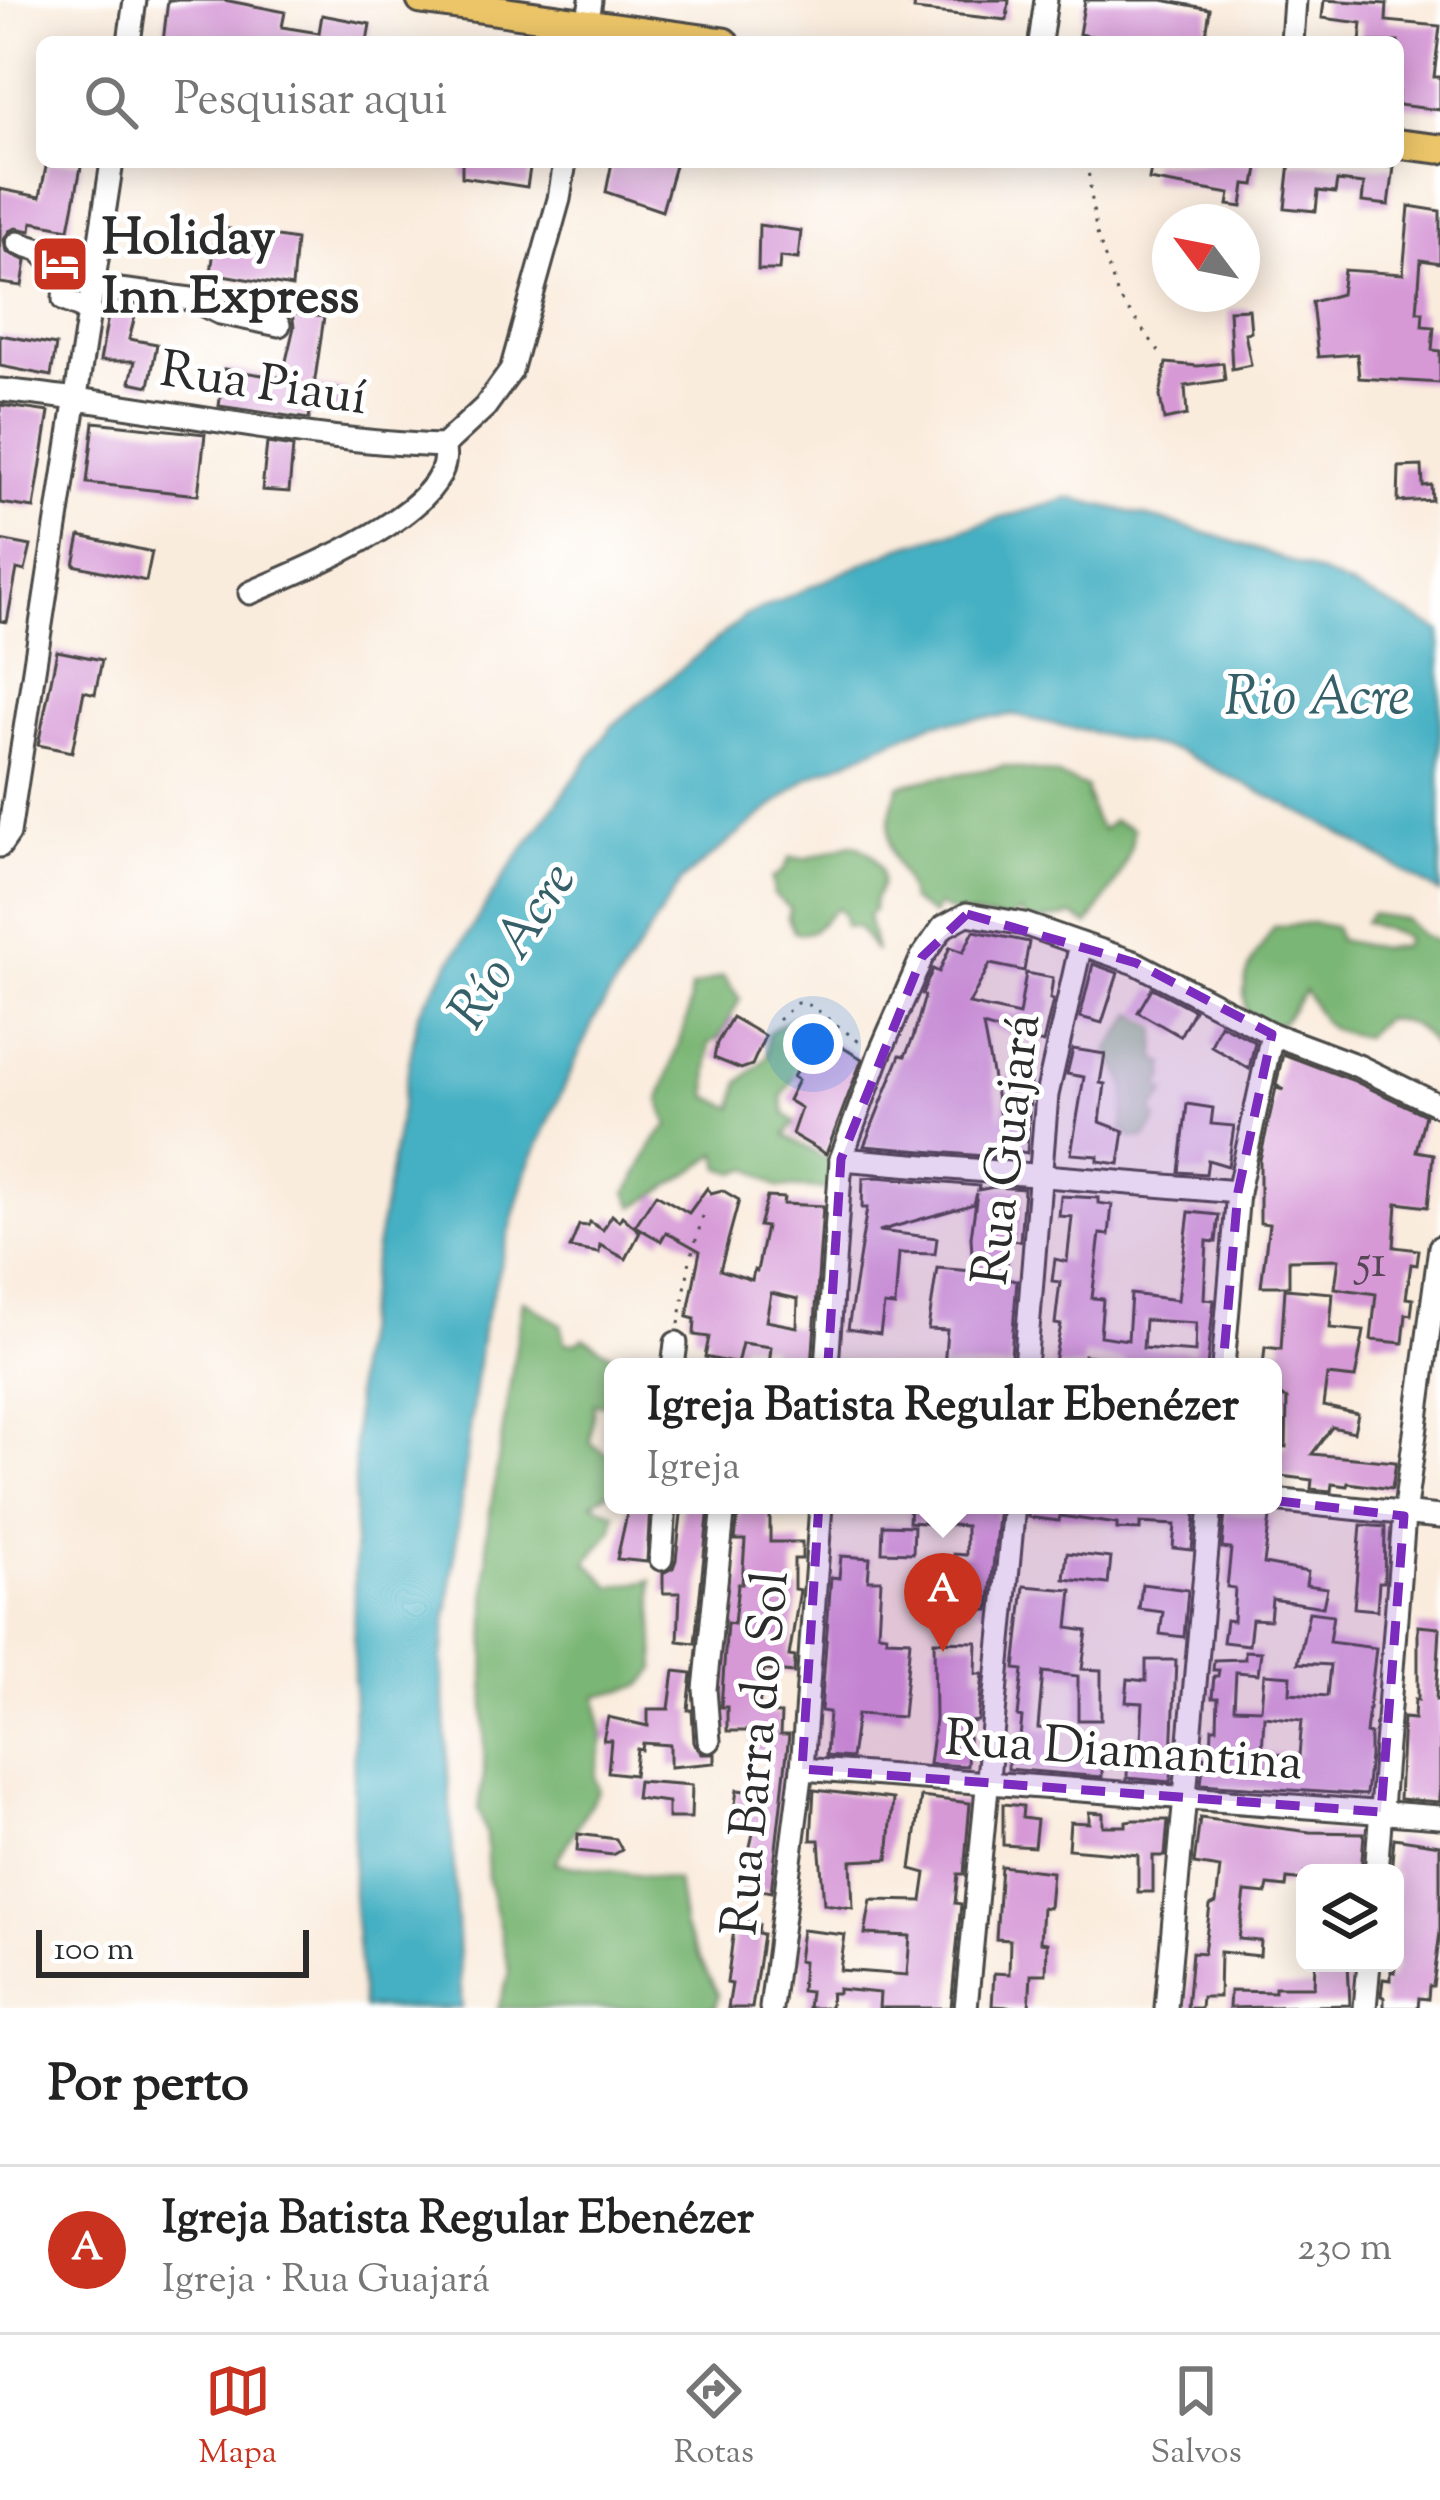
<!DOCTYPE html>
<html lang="pt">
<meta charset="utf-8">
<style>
body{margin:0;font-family:"Sorts Mill Goudy",serif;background:#f2f2f2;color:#222}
.controls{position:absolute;right:36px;bottom:36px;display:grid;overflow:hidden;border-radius:18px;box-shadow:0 6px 30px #0003}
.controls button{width:108px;height:108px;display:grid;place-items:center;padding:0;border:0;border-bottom:3px solid #e0e0e0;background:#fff;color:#222;font:60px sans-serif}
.compass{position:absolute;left:1152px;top:204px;width:108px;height:108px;border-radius:50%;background:#fff;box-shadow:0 6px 30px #0003;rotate:302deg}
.scale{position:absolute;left:36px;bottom:30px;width:273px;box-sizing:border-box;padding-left:12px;border:6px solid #2b2b2b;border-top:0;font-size:33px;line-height:42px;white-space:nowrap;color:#2b2b2b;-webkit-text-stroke:9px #fff;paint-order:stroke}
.you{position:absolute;left:813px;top:1044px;width:42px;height:42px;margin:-30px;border:9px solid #fff;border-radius:50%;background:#1a73e8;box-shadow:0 0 0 18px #1a73e833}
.badge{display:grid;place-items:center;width:78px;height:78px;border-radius:50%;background:#c8321e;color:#fff;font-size:39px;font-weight:700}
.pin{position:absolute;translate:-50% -99px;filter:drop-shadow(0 3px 6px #0008)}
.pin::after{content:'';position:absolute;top:63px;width:42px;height:36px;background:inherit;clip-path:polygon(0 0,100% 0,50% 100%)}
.popup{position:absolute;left:604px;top:1358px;width:678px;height:156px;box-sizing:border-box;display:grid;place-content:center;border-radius:18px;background:#fff;filter:drop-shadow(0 3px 9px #0005);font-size:39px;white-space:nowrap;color:#767676}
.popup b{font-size:45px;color:#222}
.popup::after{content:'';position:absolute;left:50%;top:100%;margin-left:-24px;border:24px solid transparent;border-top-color:#fff}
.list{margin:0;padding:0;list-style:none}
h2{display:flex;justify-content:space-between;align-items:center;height:156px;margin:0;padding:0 48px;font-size:51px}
h2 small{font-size:39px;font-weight:400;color:#767676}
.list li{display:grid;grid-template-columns:78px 1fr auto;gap:36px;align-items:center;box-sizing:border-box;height:168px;padding:0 48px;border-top:3px solid #e0e0e0}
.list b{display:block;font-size:45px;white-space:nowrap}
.list p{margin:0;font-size:39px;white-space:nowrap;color:#767676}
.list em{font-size:39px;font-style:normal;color:#767676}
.icon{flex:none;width:66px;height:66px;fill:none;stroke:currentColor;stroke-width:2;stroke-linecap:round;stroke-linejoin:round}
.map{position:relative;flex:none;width:1440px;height:2008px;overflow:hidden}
.search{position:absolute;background:#fff;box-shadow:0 6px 30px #0003;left:36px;right:36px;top:36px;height:132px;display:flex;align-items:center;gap:30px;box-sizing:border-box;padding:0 42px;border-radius:18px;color:#767676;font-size:45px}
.sheet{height:324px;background:#fff}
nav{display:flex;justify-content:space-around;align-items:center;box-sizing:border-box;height:168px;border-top:3px solid #e0e0e0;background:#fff;font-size:33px;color:#767676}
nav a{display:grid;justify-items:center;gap:6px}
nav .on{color:#c8321e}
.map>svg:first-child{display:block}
</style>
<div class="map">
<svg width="1440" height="2008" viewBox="0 0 1440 2008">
<rect width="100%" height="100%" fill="#fff"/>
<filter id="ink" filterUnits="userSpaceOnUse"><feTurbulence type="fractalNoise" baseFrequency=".00833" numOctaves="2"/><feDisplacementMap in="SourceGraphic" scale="24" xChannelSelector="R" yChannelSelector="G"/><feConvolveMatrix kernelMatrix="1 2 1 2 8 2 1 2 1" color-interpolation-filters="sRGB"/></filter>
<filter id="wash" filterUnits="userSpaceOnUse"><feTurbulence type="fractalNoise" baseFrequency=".004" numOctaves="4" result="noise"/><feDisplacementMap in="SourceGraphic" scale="48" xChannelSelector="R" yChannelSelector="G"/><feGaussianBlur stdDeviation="2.7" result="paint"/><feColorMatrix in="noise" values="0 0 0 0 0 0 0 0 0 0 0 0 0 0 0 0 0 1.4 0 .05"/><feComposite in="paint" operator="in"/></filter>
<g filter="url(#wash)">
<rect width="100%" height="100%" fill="#faecdd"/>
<g fill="#7ab675" stroke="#527050" stroke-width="3">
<path d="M1004,766L1054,774L1086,787L1093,817L1102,830L1113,821L1133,828C1133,862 1107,897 1088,925L1073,916L1029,922L1019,912L1008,920L950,912L938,905L933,915L910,900C908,884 903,877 896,863C884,836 890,812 899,786C934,775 969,774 1004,766Z"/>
<path d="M851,844C869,848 882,861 882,880C882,892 872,895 874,909L868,916L876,952L858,927L845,926L844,915L838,908C820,918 817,940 794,931L788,918L790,908L774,895L772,878L782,872L791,857L805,859Z"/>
<path d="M1370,914L1405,919L1422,935L1440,943V1057C1425,1030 1414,1020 1383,1019L1364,1037C1322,1029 1325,1026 1305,991L1282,1022L1266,1024L1249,1019C1235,977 1253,962 1274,927L1312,923L1335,927L1338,940L1380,948L1403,946L1406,937L1364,922Z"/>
<path d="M723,976L740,999L720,1037L709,1044L708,1096L734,1108L739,1083L767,1057L768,1033L791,1018L815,1024L830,1045L822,1064L799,1071L782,1097L785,1114L796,1122L785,1135L824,1158L833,1160L830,1189L778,1187L750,1168L736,1173L721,1168L718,1153C691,1174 664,1190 634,1207L627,1192C644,1171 647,1142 669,1126L660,1100L688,1015L691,988Z"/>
<path d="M1134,1014L1157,1028L1156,1059L1165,1064V1078L1159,1086L1166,1092L1153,1111L1157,1119L1146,1138H1132L1122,1128C1126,1098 1131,1082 1110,1058L1109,1049Z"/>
<polygon points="523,1300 561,1324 565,1342 576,1343 584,1338 632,1367 613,1367 613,1404 594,1404 590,1443 613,1458 613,1489 592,1503 615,1513 613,1529 587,1562 612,1587 652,1580 656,1669 641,1686 597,1696 603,1740 595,1777 599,1790 555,1863 677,1881 684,1929 718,1994 715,2008 498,2008 510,1972 488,1880 486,1834 478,1810 484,1774 487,1532"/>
</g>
<path fill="#45b0c3" stroke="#386e77" stroke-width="3" d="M1070,498C1199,526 1325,566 1440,631V893L1326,825L1178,751L1012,715L933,723L809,777L681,881L594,1020L527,1170L482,1330L442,1659L462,2008H363L353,1897L355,1366L418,1014L506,873L613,725L745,616L901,547Z"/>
<g id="blocks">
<g fill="#d699d6" fill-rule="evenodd">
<polygon points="168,0 224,0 285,12 282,27 319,33 322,15 370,24 367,42 163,42"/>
<polygon points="915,0 1009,0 1007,20 914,10"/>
<polygon points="1085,0 1162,0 1210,9 1205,42 1126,42 1079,34"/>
<polygon points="1324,0 1387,4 1386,21 1440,26 1434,77 1440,77 1440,110 1398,105 1398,42 1360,42 1362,23 1322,18"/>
<polygon points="47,162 82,162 69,229 32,222 31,231 16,228 9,231 4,240 6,252 26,261 22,286 0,283 0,189 40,197"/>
<polygon points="462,162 531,162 527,187 462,177"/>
<polygon points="612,162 676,162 662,211 606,192"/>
<polygon points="1152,162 1259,162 1255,185 1245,184 1242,207 1228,205 1230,194 1149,180"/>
<polygon points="1290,162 1394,167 1389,205 1362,202 1364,184 1337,181 1335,193 1318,191 1316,211 1285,208"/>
<polygon points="1409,206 1440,211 1440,263 1421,260 1417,312 1423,312 1422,326 1434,327 1432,350 1440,351 1440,383 1359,378 1357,354 1318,357 1312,302 1341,294 1344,270 1403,274"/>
<polygon points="759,225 801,231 798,259 780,257 779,270 758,270"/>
<polygon points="217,227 296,240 292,287 211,273"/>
<polygon points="1249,309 1251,332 1245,333 1251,365 1232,369 1229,310"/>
<polygon points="292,312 324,317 314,386 345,390 342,411 311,406 309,419 219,406 224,369 282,378 294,327"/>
<polygon points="108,316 135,316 129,339 157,344 149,386 130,382 135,361 100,361"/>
<polygon points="0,335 56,345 51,376 0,366"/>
<polygon points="1166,363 1198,366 1223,363 1225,380 1185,386 1187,415 1164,420 1160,396"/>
<polygon points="0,405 49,412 34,508 0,503"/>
<polygon points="94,422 205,434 198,495 87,483"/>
<polygon points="267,443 293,447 289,492 262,490"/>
<polygon points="1422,466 1423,486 1431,485 1432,500 1398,502 1399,467"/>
<polygon points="80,536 152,552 146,581 74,565"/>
<polygon points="0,540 31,546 25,571 17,569 7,622 0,621"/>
<polygon points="57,651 102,660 95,694 84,691 72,752 38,745"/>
<polygon points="974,931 1029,942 1024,971 990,964 969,1004 1019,1015 1026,973 1053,978 1050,999 1053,1000 1043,1043 983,1026 1001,1121 1010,1074 1031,1080 1027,1153 1016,1151 1014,1158 1007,1158 864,1146 900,1055 905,1056 913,1038 925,996 922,994 933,969 939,972 950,947 963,952"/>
<polygon points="1093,964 1118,973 1102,1023 1080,1017"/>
<polygon points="1152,988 1194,1010 1180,1036 1138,1012"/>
<polygon points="732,1017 765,1036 752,1065 741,1069 714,1058 717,1043"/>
<polygon points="1220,1024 1255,1042 1249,1069 1211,1046"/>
<polygon points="828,1039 862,1059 826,1154 792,1134 801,1108 788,1100 798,1080 793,1077 806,1054 816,1060"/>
<polygon points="1073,1049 1105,1054 1100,1083 1105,1084 1100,1122 1124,1131 1119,1164 1098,1161 1098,1156 1071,1154 1084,1077 1067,1074"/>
<polygon points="1283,1054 1352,1080 1425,1115 1416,1151 1433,1154 1428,1207 1397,1203 1394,1247 1419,1250 1417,1265 1411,1264 1406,1298 1413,1299 1411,1315 1406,1314 1403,1343 1371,1340 1376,1294 1335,1288 1339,1259 1289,1260 1289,1286 1261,1286 1269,1224 1260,1223 1260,1160 1276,1088 1284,1090 1276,1085"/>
<polygon points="1187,1104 1213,1108 1211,1124 1234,1126 1228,1166 1208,1160 1206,1174 1179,1172"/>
<polygon points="877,1177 979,1186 978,1190 994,1187 1024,1189 1020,1241 1009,1240 1006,1279 1017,1280 1010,1367 944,1367 947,1330 928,1329 937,1268 973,1271 971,1237 977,1193 974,1204 879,1231 937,1238 935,1254 899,1253 895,1306 884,1305 880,1334 848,1329 867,1208 862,1208 863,1178"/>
<path d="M707,1188L711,1193L722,1190L739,1200L720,1270L752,1280L754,1270L757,1271L766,1227L759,1226L767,1197L784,1198L783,1204L823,1206L812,1367H769L771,1347L742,1343L737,1364L705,1357L709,1337L694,1335L695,1319L687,1317L700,1251L666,1232L661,1241L635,1226L656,1194L689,1213ZM771,1293L798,1299L797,1327L766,1321Z"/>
<path d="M1061,1196L1098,1198V1203L1112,1205L1109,1235L1100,1234L1092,1298L1103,1299L1100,1336L1128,1340L1131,1294L1178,1300L1189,1212L1219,1215L1216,1242L1207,1241L1204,1299L1214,1300L1207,1367H1125L1126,1361L1084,1355L1083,1367H1053L1061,1325L1055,1324L1060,1282L1052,1281L1055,1259L1067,1262L1072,1217L1059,1216ZM1145,1320L1196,1323L1195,1352L1143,1348Z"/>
<polygon points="612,1215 619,1221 622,1216 640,1232 626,1259 600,1245 599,1253 570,1248 579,1225 588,1226 590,1222 603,1230"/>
<polygon points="1285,1289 1333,1293 1330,1328 1364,1331 1355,1378 1327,1375 1323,1406 1358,1414 1354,1432 1332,1427 1312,1454 1396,1462 1392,1489 1348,1483 1347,1486 1332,1484 1331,1491 1311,1489 1312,1480 1273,1475 1273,1446 1286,1447 1287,1399 1273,1393 1273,1367 1263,1366 1265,1347 1281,1349"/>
<polygon points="629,1505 650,1505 647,1562 617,1559"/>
<polygon points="682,1505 709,1507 695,1643 678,1641 680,1593 663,1593 663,1573 673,1568 676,1560"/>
<polygon points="739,1505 770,1505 770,1542 802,1542 802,1559 794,1559 794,1589 800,1590 789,1656 795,1657 794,1673 764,1670 758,1713 781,1714 780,1735 789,1735 771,1892 741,1886 754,1829 732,1825 737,1790 754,1792 755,1782 769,1783 771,1752 750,1752 751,1731 727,1731 727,1707 721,1707 727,1623 734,1624 738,1584 742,1584 745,1540 735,1540"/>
<polygon points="910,1505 999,1505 989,1610 979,1610 979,1598 952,1596 954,1554 966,1555 966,1526 909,1522"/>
<polygon points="1029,1505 1196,1506 1192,1550 1173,1548 1175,1525 1140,1523 1140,1530 1117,1529 1117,1524 1060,1516 1059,1521 1028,1517"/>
<polygon points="1225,1512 1270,1517 1264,1564 1308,1572 1306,1585 1327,1588 1323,1607 1272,1599 1270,1620 1252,1619 1249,1645 1223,1642 1226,1620 1233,1621 1235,1588 1227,1587 1231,1549 1222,1548"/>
<polygon points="883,1525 914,1526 913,1553 882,1552"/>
<polygon points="1361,1525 1385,1527 1384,1582 1379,1582 1377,1610 1354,1608"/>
<polygon points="1067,1553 1111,1558 1108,1584 1064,1579"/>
<polygon points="841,1556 870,1558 868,1580 881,1580 878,1633 886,1634 886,1639 910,1640 903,1717 857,1714 851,1758 826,1756 829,1712 821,1711 831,1577 839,1578"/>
<polygon points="1142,1584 1188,1590 1184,1637 1160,1634 1163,1612 1139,1609"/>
<polygon points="1024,1586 1072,1590 1068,1628 1087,1631 1082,1669 1101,1670 1101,1720 1078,1720 1078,1676 1043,1672 1038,1728 1055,1729 1052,1758 1102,1762 1102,1777 1008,1769 1008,1757 1018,1757 1022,1718 1018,1717 1023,1670 1015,1669"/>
<path d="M1309,1612L1333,1615L1329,1642L1376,1648L1366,1733L1370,1734V1756L1366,1795L1201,1784L1204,1757H1211L1212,1728H1217L1218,1698H1212L1214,1676H1218L1219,1670H1213L1214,1660L1245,1659V1651L1261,1652L1258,1674L1236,1672L1234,1708L1261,1709L1264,1674L1291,1676L1290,1693L1327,1696L1330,1665L1298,1663ZM1264,1716L1302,1720L1299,1756L1262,1753Z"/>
<polygon points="1418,1626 1440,1628 1436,1700 1440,1700 1440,1802 1399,1799 1403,1718 1414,1719 1415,1699 1418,1700"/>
<polygon points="934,1641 977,1642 976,1674 983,1674 978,1721 969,1722 967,1766 929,1764 935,1719"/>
<polygon points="1146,1660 1176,1660 1171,1782 1127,1778 1128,1741 1141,1741 1143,1703 1126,1702 1128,1679 1146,1681"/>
<polygon points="674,1671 692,1673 688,1710 692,1710 694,1743 702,1754 715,1754 715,1763 670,1767 670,1745 643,1743 642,1750 637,1749 634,1775 608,1772 611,1740 603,1740 608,1717 648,1726 648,1709 669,1709"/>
<polygon points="638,1781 692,1785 691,1818 668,1818 668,1802 636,1798"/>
<polygon points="814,1790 893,1799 888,1859 851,1861 853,1908 824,1904 819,1840 811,1840"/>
<polygon points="921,1797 970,1803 964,1874 958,1874 955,1903 961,1904 951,2008 879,2008 880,1993 838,1989 838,1993 831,1993 830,2008 808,2008 810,1992 801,1991 803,1962 798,1961 802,1930 845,1935 840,1970 907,1975 910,1936 865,1934 871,1900 922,1901 926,1873 911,1869"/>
<polygon points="1003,1804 1023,1806 1022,1818 1037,1820 1034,1847 1003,1845"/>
<polygon points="1089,1812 1103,1813 1103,1826 1126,1826 1126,1821 1133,1820 1168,1820 1165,1856 1153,1856 1153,1892 1138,1892 1138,1855 1068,1849 1070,1822 1089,1823"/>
<polygon points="1200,1818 1310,1832 1364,1833 1361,1873 1305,1873 1305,1881 1287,1879 1286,1887 1268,1885 1266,1894 1245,1892 1239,1939 1261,1941 1260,1956 1220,1952 1219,1997 1202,1997 1201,2008 1187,2008 1192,1952 1204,1953 1210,1906 1216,1903 1220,1868 1194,1864"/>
<polygon points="578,1834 616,1839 622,1850 613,1855 577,1851"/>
<polygon points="1394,1838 1440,1845 1440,1932 1433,1986 1429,1986 1428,1999 1419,1998 1418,2008 1384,2008 1384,1997 1381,1996 1383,1979 1391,1980 1391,1971 1395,1972 1395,1873 1391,1873"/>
<polygon points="1001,1866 1052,1872 1049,1908 1042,1907 1040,1942 1047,1943 1046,1974 1031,1974 1029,2008 992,2006 994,1973 1009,1974 1010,1940 996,1939"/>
<polygon points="735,1921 759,1924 758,1934 763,1935 752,2008 728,2008 732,1984 727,1983"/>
<polygon points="1315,1963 1348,1963 1350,2005 1229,2008 1230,1991 1275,1992 1275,1987 1314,1987"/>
</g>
</g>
</g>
<g filter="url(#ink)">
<use href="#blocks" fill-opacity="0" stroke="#4a4846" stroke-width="3"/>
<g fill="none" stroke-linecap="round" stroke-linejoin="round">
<defs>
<g id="minor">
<polyline points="129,42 135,0"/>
<polyline points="585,42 591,0"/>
<polyline points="1040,42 1046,0"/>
<polyline points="1292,42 1295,0"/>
<polyline points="18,243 40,250 67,279"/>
<polyline points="90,311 64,300 65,281 74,277 119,290 191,299 220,313 279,325"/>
<path d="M0,390C149,404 294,441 443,446"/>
<polyline points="443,446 485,407 511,371 559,199 565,162"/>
<path d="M250,593C294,573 463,509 443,446"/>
<polyline points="0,846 9,833 112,162"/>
<polyline points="841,1159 1238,1192"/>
<polyline points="673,1367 676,1343"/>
<polyline points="827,1367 841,1159 879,1055 922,957 943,927 967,914 1024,924 1136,963 1272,1034 1358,1066 1440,1106"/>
<polyline points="1025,1367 1047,1095 1081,944"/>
<polyline points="1223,1367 1238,1192 1272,1034"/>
<polyline points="1273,1500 1440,1517"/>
<polyline points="661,1559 665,1505"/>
<polyline points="709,1741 705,1689 724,1505"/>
<polyline points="802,1769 1440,1817"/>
<polyline points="1376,1873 1404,1516 1440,1247"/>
<polyline points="771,2008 802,1769 821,1505"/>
<polyline points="966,2008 1014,1505"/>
<polyline points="1166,2008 1211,1505"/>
<polyline points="1365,2008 1369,1963"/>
</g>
<g id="major">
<polyline points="421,0 724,42"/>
<polyline points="1398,144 1440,149"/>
</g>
</defs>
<use href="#minor" stroke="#4a4846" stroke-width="27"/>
<use href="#major" stroke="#4a4846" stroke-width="33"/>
<g stroke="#4a4846" stroke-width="3" stroke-dasharray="3 9" stroke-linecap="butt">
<polyline points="1087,162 1096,231 1118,296 1164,358"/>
<polyline points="778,1020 797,1003 812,1006 862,1044"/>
<polyline points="679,1324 690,1260 703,1216"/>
</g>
<use href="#minor" stroke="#fff" stroke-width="21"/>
<use href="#major" stroke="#ecc569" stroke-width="27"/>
</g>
</g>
<path fill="#7b2cbf" fill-opacity="0.2" stroke="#7b2cbf" stroke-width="9" stroke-dasharray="24 15" stroke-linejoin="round" d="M967,914L1136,963L1272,1034L1238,1192L1212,1493L1404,1516L1381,1812L802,1769L841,1159L922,957Z"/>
<defs>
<symbol id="hotel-square" viewBox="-11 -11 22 22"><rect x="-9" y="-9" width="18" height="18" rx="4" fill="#c8321e" stroke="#fff"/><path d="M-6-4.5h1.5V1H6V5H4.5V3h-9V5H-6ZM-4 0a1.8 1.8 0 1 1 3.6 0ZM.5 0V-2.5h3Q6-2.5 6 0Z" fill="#fff"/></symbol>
</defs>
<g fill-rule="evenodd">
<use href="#hotel-square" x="27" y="231" width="66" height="66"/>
</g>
<g text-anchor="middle" stroke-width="10" stroke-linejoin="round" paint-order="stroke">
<g font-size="45" fill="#564656">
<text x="1371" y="1276">51</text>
</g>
<g font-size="51" font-weight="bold" fill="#2b2b2b" stroke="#fff" text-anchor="start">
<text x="102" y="253">Holiday<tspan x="102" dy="59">Inn Express</tspan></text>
</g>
<g font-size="51" fill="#2b2b2b" stroke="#fff">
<text transform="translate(264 381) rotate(8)" y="18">Rua Piauí</text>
<text transform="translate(1004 1149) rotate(-83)" y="18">Rua Guajará</text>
<text transform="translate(1124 1748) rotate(4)" y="18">Rua Diamantina</text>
<text transform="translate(753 1753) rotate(-85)" y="18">Rua Barra do Sol</text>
</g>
<g font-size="54" font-style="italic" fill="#356068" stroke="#fff">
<text x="1317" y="713">Rio Acre</text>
<text transform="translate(510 944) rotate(-57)" y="19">Río Acre</text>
</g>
</g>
</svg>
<div class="controls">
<button><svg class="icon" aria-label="layers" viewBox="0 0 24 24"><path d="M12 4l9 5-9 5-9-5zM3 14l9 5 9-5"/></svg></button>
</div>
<svg class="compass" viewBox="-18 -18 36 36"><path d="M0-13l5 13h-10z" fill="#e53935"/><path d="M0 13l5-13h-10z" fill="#767676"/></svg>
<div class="scale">100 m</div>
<div class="you"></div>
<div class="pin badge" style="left:943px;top:1652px">A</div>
<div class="popup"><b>Igreja Batista Regular Ebenézer</b>Igreja</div>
<div class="search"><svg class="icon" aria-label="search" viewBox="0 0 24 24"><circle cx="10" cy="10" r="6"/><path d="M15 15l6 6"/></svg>Pesquisar aqui</div>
</div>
<section class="sheet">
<h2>Por perto<small></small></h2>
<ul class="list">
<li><span class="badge">A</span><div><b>Igreja Batista Regular Ebenézer</b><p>Igreja · Rua Guajará</p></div><em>230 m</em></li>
</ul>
</section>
<nav>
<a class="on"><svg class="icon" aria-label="map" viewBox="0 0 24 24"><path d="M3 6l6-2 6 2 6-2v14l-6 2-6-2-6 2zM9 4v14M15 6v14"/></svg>Mapa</a>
<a><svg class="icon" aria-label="directions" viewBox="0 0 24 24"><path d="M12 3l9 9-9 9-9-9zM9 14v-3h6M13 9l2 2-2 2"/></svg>Rotas</a>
<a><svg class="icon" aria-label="saved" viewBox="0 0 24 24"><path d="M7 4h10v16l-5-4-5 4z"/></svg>Salvos</a>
</nav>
